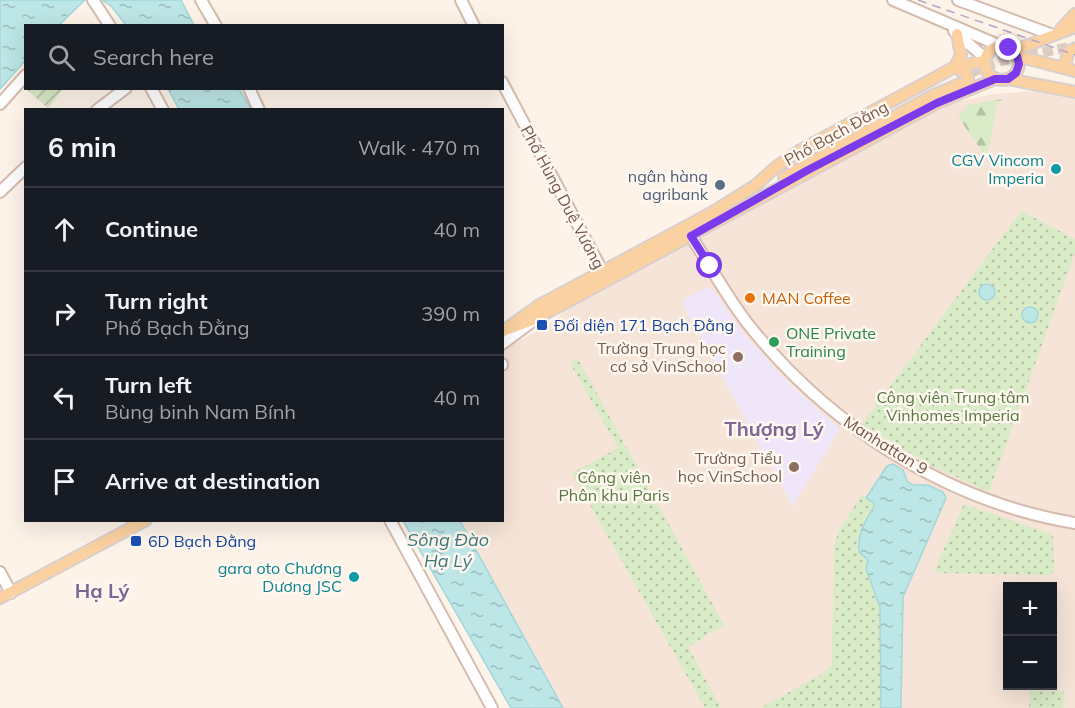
<!DOCTYPE html>
<meta charset="utf-8">
<style>
body{margin:0;font-family:Mulish,sans-serif;background:#242831;color:#f1f3f6}
.controls{position:absolute;right:18px;bottom:18px;display:grid;overflow:hidden;border-radius:0px;box-shadow:0 6px 24px #0002}
.controls button{width:54px;height:54px;display:grid;place-items:center;padding:0;border:0;border-bottom:2px solid #363941;background:#171b24;color:#f1f3f6;font:30px sans-serif}
.stop{position:absolute;width:18px;height:18px;margin:-14px;border:4px solid #7c3aed;border-radius:50%;background:#fff}
.stop.end{background:#7c3aed;border-color:#fff;box-shadow:0 2px 6px #0008}
.list{margin:0;padding:0;list-style:none}
h2{display:flex;justify-content:space-between;align-items:center;height:78px;margin:0;padding:0 24px;font-size:26px}
h2 small{font-size:20px;font-weight:400;color:#9ea1a6}
.list li{display:grid;grid-template-columns:39px 1fr auto;gap:18px;align-items:center;box-sizing:border-box;height:84px;padding:0 24px;border-top:2px solid #363941}
.list b{display:block;font-size:22px;white-space:nowrap}
.list p{margin:0;font-size:20px;white-space:nowrap;color:#9ea1a6}
.list em{font-size:20px;font-style:normal;color:#9ea1a6}
.icon{flex:none;width:33px;height:33px;fill:none;stroke:currentColor;stroke-width:2;stroke-linecap:round;stroke-linejoin:round}
.map{position:relative;flex:none;width:1075px;height:708px;overflow:hidden}
.search{position:absolute;background:#171b24;box-shadow:0 6px 24px #0002;left:24px;top:24px;width:480px;height:66px;display:flex;align-items:center;gap:15px;box-sizing:border-box;padding:0 21px;border-radius:0px;color:#9ea1a6;font-size:22px}
.panel{position:absolute;background:#171b24;box-shadow:0 6px 24px #0002;left:24px;top:108px;width:480px;height:414px;border-radius:0px}
.map>svg:first-child{display:block}
</style>
<div class="map">
<svg width="1075" height="708" viewBox="0 0 1075 708">
<defs>
<pattern id="forest-firs" width="22" height="20" patternUnits="userSpaceOnUse" patternTransform="scale(1.5)"><rect width="22" height="20" fill="#d9ebc7"/><path d="M5 1l3.5 6h-7zM16 11l3.5 6h-7z" fill="#b5c1a4"/></pattern>
<pattern id="park-dots" width="8" height="8" patternUnits="userSpaceOnUse" patternTransform="scale(1.5)"><rect width="8" height="8" fill="#d9ebc7"/><path d="M2 2h.1M6 6h.1" fill="none" stroke="#b5c1a4" stroke-width="1.8" stroke-linecap="round"/></pattern>
<pattern id="garden-furrows" width="10" height="10" patternUnits="userSpaceOnUse" patternTransform="scale(1.5)"><rect width="10" height="10" fill="#d9ebc7"/><path d="M-1 1l2-2M0 10L10 0M9 11l2-2" fill="none" stroke="#b5c1a4"/></pattern>
<pattern id="water-ripples" width="26" height="14" patternUnits="userSpaceOnUse" patternTransform="scale(1.5)"><rect width="26" height="14" fill="#bde6e7"/><path d="M2 4q2-2 4 0t4 0M15 11q2-2 4 0t4 0" fill="none" stroke="#9ebdbd"/></pattern>
</defs>
<rect width="100%" height="100%" fill="#fdf3e9"/>
<path fill="#f5e4d7" fill-rule="evenodd" d="M1033,91L1075,99V708H563L460,521L502,520L503,350L554,321L569,306L926,115L957,102L994,94ZM1008,586H1052V686H1008Z"/>
<polygon fill="#f0e6fa" points="706,288 713,290 744,334 785,379 840,429 793,506 684,306 685,299"/>
<polygon fill="url(#forest-firs)" points="1002,99 997,104 988,151 1013,183 980,149 958,116 968,105"/>
<g fill="url(#park-dots)">
<polygon points="1021,211 1075,239 1075,253 989,492 930,465 862,424"/>
<polygon points="578,359 724,625 688,647 721,708 705,708 572,473 618,448 570,363"/>
<polygon points="862,495 875,503 860,530 862,553 868,560 866,569 880,607 881,708 760,708 822,674 832,665 834,546 839,530"/>
<polygon points="964,504 1048,533 1053,536 1054,571 1050,575 937,573 935,569"/>
<polygon points="1030,691 1064,691 1063,708 1029,708"/>
</g>
<polygon fill="url(#garden-furrows)" points="64,88 48,108 26,89 26,88"/>
<g fill="url(#water-ripples)" stroke="#a3d7d9" stroke-width="1.5">
<polygon points="0,0 85,0 59,25 26,26 25,61 0,89"/>
<polygon points="102,0 181,0 194,25 126,25 111,6"/>
<polygon points="168,89 239,89 251,109 179,109"/>
<circle cx="987" cy="292" r="8"/>
<circle cx="1030" cy="315" r="8"/>
<path d="M893,464L903,470L907,481L913,485H928L943,492L946,498L903,597L901,708H881L880,607L866,569L868,560L859,552C857,532 865,523 874,506V503L866,498L887,466Z"/>
<polygon points="403,521 460,521 563,708 511,708"/>
</g>
<g fill="none" stroke-linecap="round" stroke-linejoin="round">
<polyline stroke="#dcccc2" stroke-width="10" stroke-dasharray="10 5" stroke-linecap="butt" points="957,78 1000,61 1075,46"/>
<defs>
<g id="secondary">
<polyline points="93,0 110,26"/>
<polyline points="201,0 216,26"/>
<polyline points="461,0 474,26"/>
<polyline points="893,0 1003,47"/>
<polyline points="958,0 1053,35"/>
<polyline points="954,31 985,58"/>
<polyline points="502,82 606,278"/>
<polyline points="151,88 163,110"/>
<polyline points="249,88 259,110"/>
<polyline points="0,104 26,75"/>
<polyline points="97,110 126,88"/>
<polyline points="0,192 26,167"/>
<path d="M691,236C710,266 727,297 748,324C828,425 947,502 1075,523"/>
<polyline points="502,344 533,321"/>
<polyline points="502,364 502,365"/>
<polyline points="390,520 492,708"/>
<polyline points="0,572 11,593"/>
</g>
<g id="primary">
<polyline points="1061,29 1075,14"/>
<polyline points="957,34 961,55 955,67 967,74 969,85 965,91"/>
<circle cx="1002" cy="63" r="17"/>
<polyline points="1013,51 1075,27"/>
<polyline points="1017,56 1075,71"/>
<polyline points="1064,67 1069,51 1075,49"/>
<polyline points="1008,79 1075,92"/>
<polyline points="784,177 934,95 960,84"/>
<polyline points="508,329 535,319 937,103 995,79"/>
<polyline points="502,332 538,306 713,212 756,185 776,167 799,151 955,67 985,61"/>
<polyline points="0,598 146,520"/>
</g>
</defs>
<use href="#secondary" stroke="#d5bbae" stroke-width="14"/>
<use href="#primary" stroke="#d9d0cd" stroke-width="14"/>
<use href="#secondary" stroke="#fff" stroke-width="10"/>
<use href="#primary" stroke="#fbd1a2" stroke-width="10"/>
<polyline stroke="#b5a6c8" stroke-width="1.5" stroke-dasharray="9 6" stroke-linecap="butt" points="918,0 1075,55"/>
</g>
<g fill="none" stroke-linecap="round" stroke-linejoin="round">
<polyline stroke="#7c3aed" stroke-width="8" points="710,266 691,236 808,170 937,103 995,79 1008,79 1016,73 1019,64 1017,56 1009,48"/>
</g>
<g fill="#0f9aa8" stroke="#fff8f0" stroke-width="2">
<circle cx="1056" cy="169" r="6"/>
<circle cx="354" cy="577" r="6"/>
</g>
<circle fill="#5c6f8a" stroke="#fff8f0" stroke-width="2" cx="720" cy="185" r="6"/>
<circle fill="#e8710a" stroke="#fff8f0" stroke-width="2" cx="750" cy="298" r="6"/>
<g fill="#1a4fb4" stroke="#fff8f0" stroke-width="2">
<rect x="536" y="319" width="12" height="12" rx="3"/>
<rect x="130" y="535" width="12" height="12" rx="3"/>
</g>
<circle fill="#2e9e5b" stroke="#fff8f0" stroke-width="2" cx="774" cy="342" r="6"/>
<g fill="#8d6e63" stroke="#fff8f0" stroke-width="2">
<circle cx="738" cy="357" r="6"/>
<circle cx="794" cy="467" r="6"/>
</g>
<g text-anchor="middle" stroke-width="5" stroke-linejoin="round" paint-order="stroke">
<g font-size="16" fill="#78574c" stroke="#fff8f0">
<text transform="translate(836 133) rotate(-29)" y="6">Phố Bạch Đằng</text>
<text transform="translate(563 197) rotate(62)" y="6">Phố Hùng Duệ Vương</text>
<text transform="translate(886 445) rotate(32)" y="6">Manhattan 9</text>
</g>
<g font-size="16" fill="#0d838f" stroke="#fff8f0" text-anchor="end">
<text x="1044" y="166">CGV Vincom<tspan x="1044" dy="18">Imperia</tspan></text>
<text x="342" y="574">gara oto Chương<tspan x="342" dy="18">Dương JSC</tspan></text>
</g>
<g font-size="16" fill="#4e5e75" stroke="#fff8f0" text-anchor="end">
<text x="708" y="182">ngân hàng<tspan x="708" dy="18">agribank</tspan></text>
</g>
<g font-size="16" fill="#c56008" stroke="#fff8f0" text-anchor="start">
<text x="762" y="304">MAN Coffee</text>
</g>
<g font-size="16" fill="#164399" stroke="#fff8f0" text-anchor="start">
<text x="554" y="331">Đối diện 171 Bạch Đằng</text>
<text x="148" y="547">6D Bạch Đằng</text>
</g>
<g font-size="16" fill="#27864d" stroke="#fff8f0" text-anchor="start">
<text x="786" y="339">ONE Private<tspan x="786" dy="18">Training</tspan></text>
</g>
<g font-size="16" fill="#785e54" stroke="#fff8f0" text-anchor="end">
<text x="726" y="354">Trường Trung học<tspan x="726" dy="18">cơ sở VinSchool</tspan></text>
<text x="782" y="464">Trường Tiểu<tspan x="782" dy="18">học VinSchool</tspan></text>
</g>
<g font-size="16" fill="#577841" stroke="#fff8f0">
<text x="953" y="403">Công viên Trung tâm<tspan x="953" dy="18">Vinhomes Imperia</tspan></text>
<text x="614" y="483">Công viên<tspan x="614" dy="18">Phân khu Paris</tspan></text>
</g>
<g font-size="18" font-style="italic" fill="#3f797d" stroke="#fff8f0">
<text x="448" y="546">Sông Đào<tspan x="448" dy="21">Hạ Lý</tspan></text>
</g>
<g font-size="20" font-weight="bold" fill="#7f6494" stroke="#fff8f0">
<text x="774" y="436">Thượng Lý</text>
<text x="102" y="598">Hạ Lý</text>
</g>
</g>
</svg>
<div class="controls">
<button>+</button>
<button>−</button>
</div>
<div class="stop" style="left:710px;top:266px"></div>
<div class="stop end" style="left:1009px;top:48px"></div>
<div class="search"><svg class="icon" aria-label="search" viewBox="0 0 24 24"><circle cx="10" cy="10" r="6"/><path d="M15 15l6 6"/></svg>Search here</div>
<section class="panel">
<h2>6 min<small>Walk · 470 m</small></h2>
<ul class="list">
<li><svg class="icon" aria-label="ahead" viewBox="0 0 24 24"><path d="M12 20V5M6 11l6-6 6 6"/></svg><div><b>Continue</b></div><em>40 m</em></li>
<li><svg class="icon" aria-label="right" viewBox="0 0 24 24"><path d="M7 20v-9h11M14 6l5 5-5 5"/></svg><div><b>Turn right</b><p>Phố Bạch Đằng</p></div><em>390 m</em></li>
<li><svg class="icon" aria-label="left" viewBox="0 0 24 24"><path d="M17 20v-9H6M10 6l-5 5 5 5"/></svg><div><b>Turn left</b><p>Bùng binh Nam Bính</p></div><em>40 m</em></li>
<li><svg class="icon" aria-label="arrive" viewBox="0 0 24 24"><path d="M6 21V4h12l-3 4 3 4H6"/></svg><div><b>Arrive at destination</b></div></li>
</ul>
</section>
</div>
